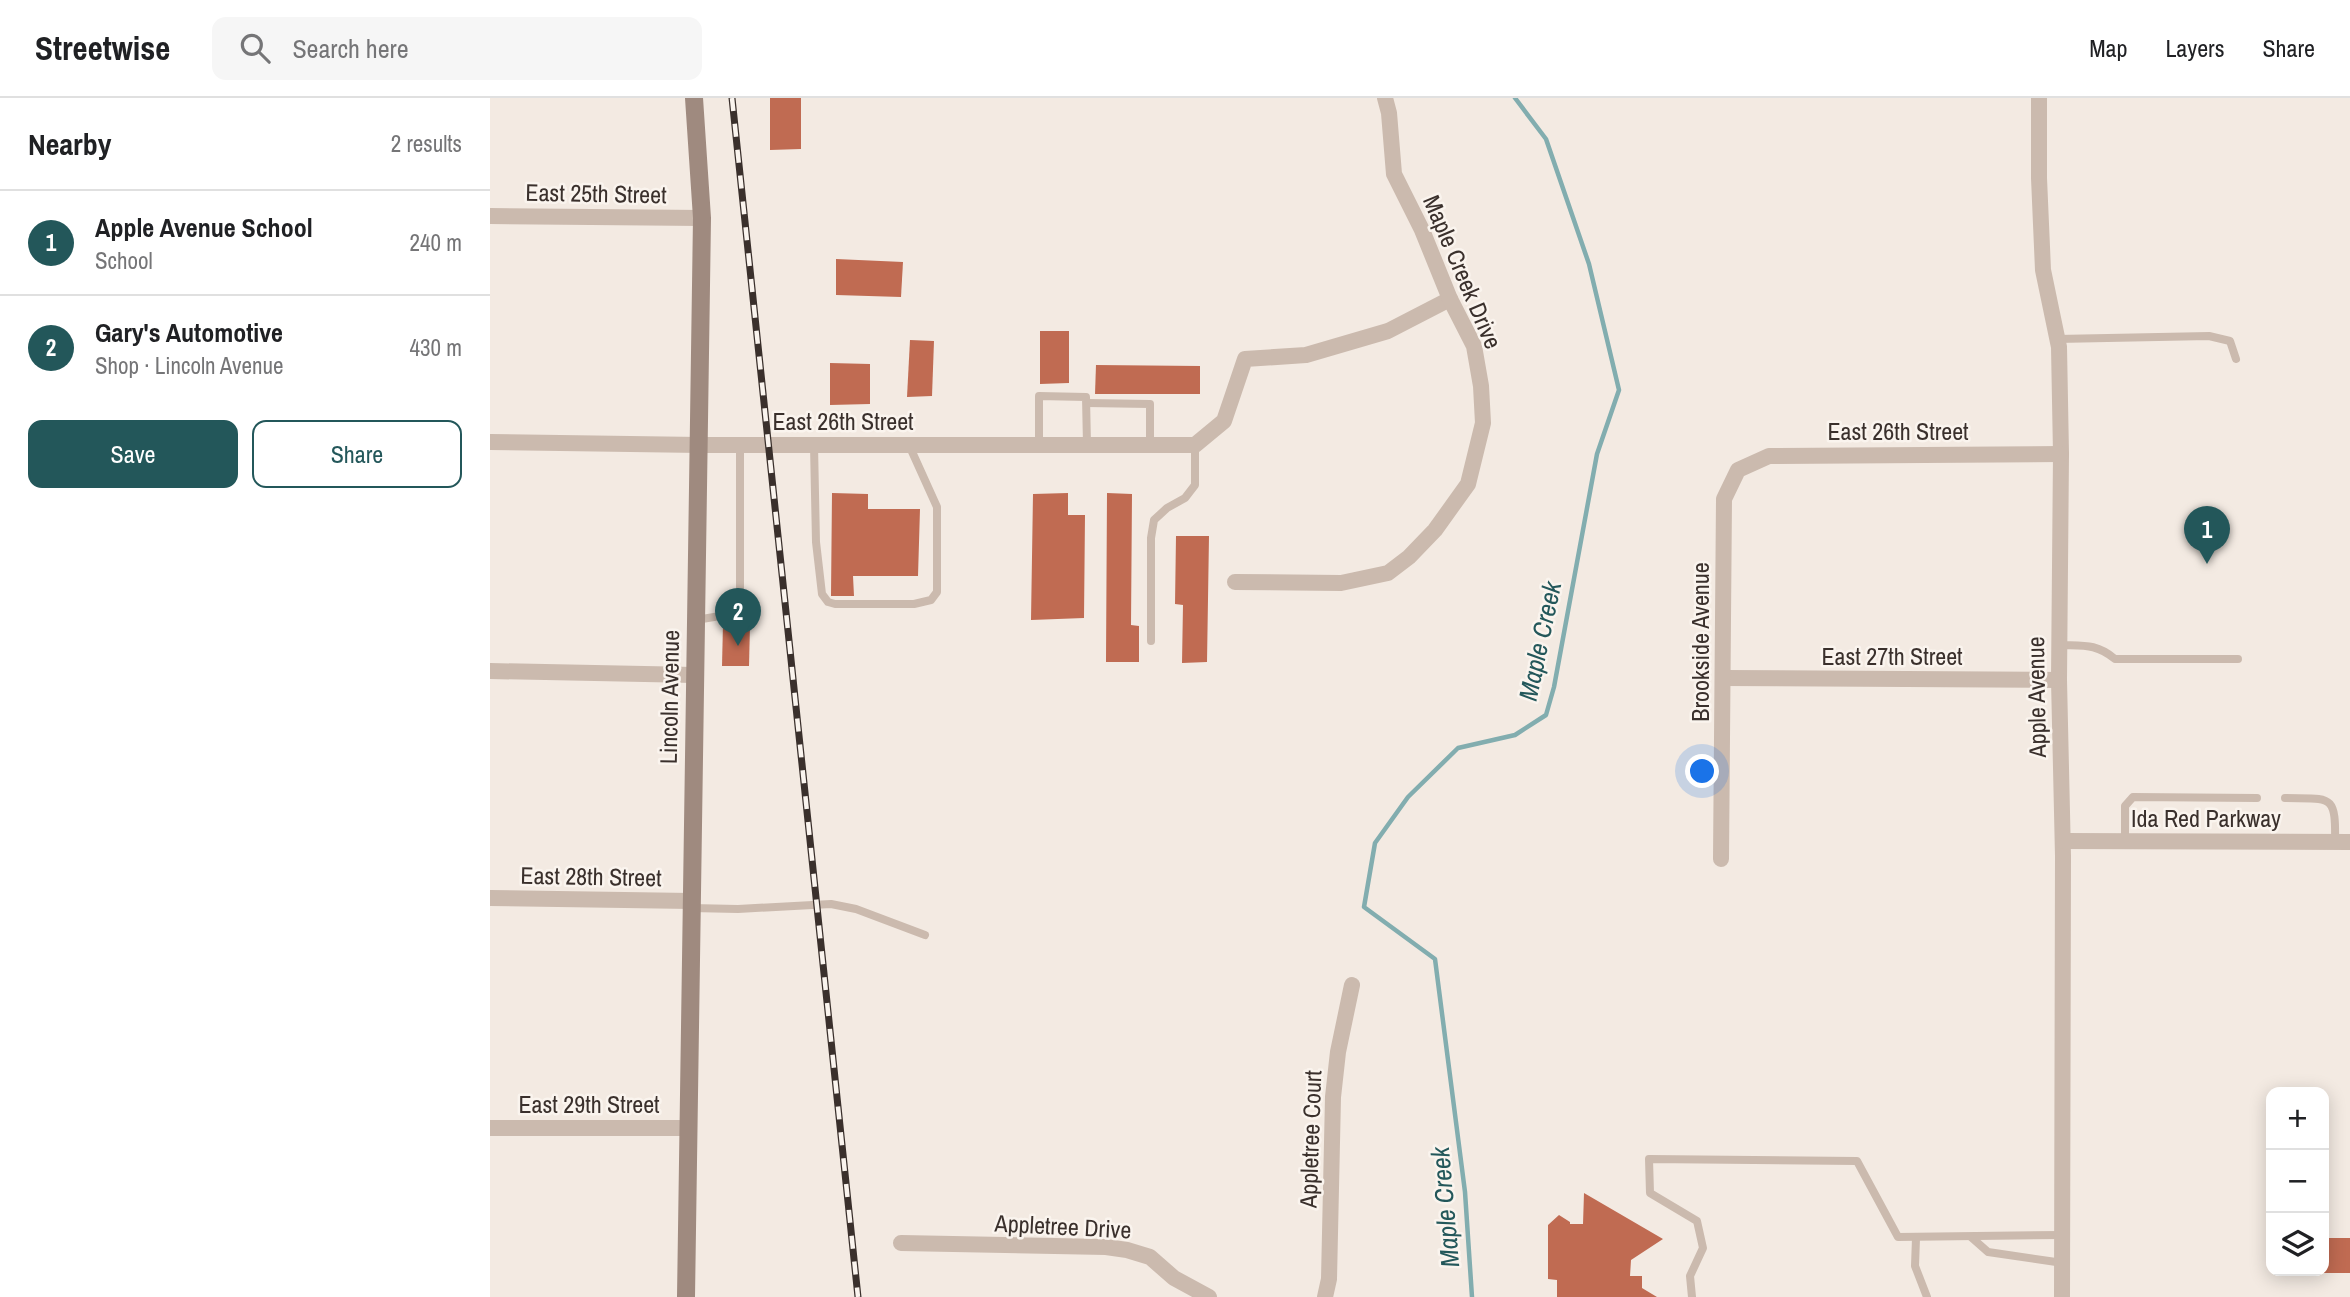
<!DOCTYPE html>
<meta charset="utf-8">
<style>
body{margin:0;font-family:"Archivo Narrow",sans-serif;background:#f6f6f6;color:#202124}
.controls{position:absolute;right:21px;bottom:21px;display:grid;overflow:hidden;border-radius:14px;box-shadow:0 4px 18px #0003}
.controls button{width:63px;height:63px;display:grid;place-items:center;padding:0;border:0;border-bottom:2px solid #e0e0e0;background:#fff;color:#202124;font:35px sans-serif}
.you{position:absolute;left:1213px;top:674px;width:24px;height:24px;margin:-18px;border:5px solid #fff;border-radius:50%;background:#1a73e8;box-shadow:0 0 0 10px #1a73e833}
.badge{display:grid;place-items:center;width:46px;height:46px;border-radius:50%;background:#23575a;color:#fff;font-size:23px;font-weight:700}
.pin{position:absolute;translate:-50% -58px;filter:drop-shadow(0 2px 4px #0008)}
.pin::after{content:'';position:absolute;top:37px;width:24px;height:21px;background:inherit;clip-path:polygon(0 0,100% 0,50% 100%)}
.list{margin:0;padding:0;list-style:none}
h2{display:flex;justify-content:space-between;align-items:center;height:91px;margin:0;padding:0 28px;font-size:30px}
h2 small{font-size:23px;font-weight:400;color:#757577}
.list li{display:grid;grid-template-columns:46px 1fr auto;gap:21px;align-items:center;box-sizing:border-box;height:105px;padding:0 28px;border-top:2px solid #e0e0e0}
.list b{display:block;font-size:26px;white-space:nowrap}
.list p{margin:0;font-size:23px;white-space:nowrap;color:#757577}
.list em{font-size:23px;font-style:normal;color:#757577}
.actions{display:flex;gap:14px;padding:21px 28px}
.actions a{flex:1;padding:16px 0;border:2px solid #23575a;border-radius:14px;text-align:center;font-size:24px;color:#23575a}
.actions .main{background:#23575a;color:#fff}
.icon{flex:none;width:38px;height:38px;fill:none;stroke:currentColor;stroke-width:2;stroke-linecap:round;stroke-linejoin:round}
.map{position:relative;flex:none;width:1860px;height:1199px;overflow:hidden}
header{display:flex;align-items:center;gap:42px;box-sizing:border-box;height:98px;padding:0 35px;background:#fff;border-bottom:2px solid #e0e0e0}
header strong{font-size:33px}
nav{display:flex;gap:38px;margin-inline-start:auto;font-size:24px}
.search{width:490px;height:63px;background:#f6f6f6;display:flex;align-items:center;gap:18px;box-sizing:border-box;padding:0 24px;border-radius:14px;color:#757577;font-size:26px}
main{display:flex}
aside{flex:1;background:#fff}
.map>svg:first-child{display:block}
</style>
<header>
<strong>Streetwise</strong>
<div class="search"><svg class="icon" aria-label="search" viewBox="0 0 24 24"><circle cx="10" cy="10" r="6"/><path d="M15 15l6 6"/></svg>Search here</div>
<nav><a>Map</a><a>Layers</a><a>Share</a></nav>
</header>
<main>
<aside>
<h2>Nearby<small>2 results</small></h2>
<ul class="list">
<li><span class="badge">1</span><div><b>Apple Avenue School</b><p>School</p></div><em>240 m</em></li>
<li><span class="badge">2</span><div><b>Gary's Automotive</b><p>Shop · Lincoln Avenue</p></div><em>430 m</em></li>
</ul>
<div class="actions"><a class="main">Save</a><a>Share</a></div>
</aside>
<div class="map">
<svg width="1860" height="1199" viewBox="0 0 1860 1199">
<rect width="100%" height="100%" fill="#f3eae2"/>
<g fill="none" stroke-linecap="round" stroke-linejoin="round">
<polyline stroke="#82adaf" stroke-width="4.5" points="982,1199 975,1094 945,861 874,809 885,745 918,699 968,650 1025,637 1056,617 1064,589 1107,356 1129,292 1099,166 1056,41 1025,0"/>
</g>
<g fill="#c06b52">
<polygon points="280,0 311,0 311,51 280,52"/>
<polygon points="346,161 413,164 411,199 346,197"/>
<polygon points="550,233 579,233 579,285 550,286"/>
<polygon points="420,242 444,243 442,298 417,299"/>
<polygon points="340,265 380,266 380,306 340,307"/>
<polygon points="606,267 710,268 710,296 605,296"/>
<polygon points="342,395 378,396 378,411 430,411 428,478 363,478 364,498 341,498"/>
<polygon points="578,395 578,417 595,417 594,520 541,522 543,396"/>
<polygon points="617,395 642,396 641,527 649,528 649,564 616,564"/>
<polygon points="686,438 719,438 717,564 692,565 693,507 685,506"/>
<polygon points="233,526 260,527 259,568 232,568"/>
<polygon points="1094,1095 1173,1141 1141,1162 1140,1178 1152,1178 1152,1190 1167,1199 1067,1199 1067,1182 1058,1181 1058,1127 1069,1117 1080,1124 1080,1126 1093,1126"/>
<rect x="1834" y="1140" width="26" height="35"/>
<rect x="1795" y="1173" width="28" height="4"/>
</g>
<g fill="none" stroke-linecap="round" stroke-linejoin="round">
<g stroke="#cbbaae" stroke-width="8">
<polyline points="1567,241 1719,238 1740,243 1746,261"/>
<polyline points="597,305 660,306 660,347"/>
<polyline points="324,347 326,444 332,496 338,504 345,506 424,506 441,502 447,494 447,409 419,347"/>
<polyline points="549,347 549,298 596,299 597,347"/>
<polyline points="206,522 230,518 250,505 250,347"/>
<polyline points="661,543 661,440 664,422 677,410 695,400 705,387 705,347"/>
<path d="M1569,547C1593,548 1606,545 1625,561H1748"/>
<path d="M1795,700C1841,701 1846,695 1845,744"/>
<polyline points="1635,743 1635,708 1643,699 1767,700"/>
<polyline points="201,810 248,811 341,806 366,811 435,837"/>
<polyline points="1481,1139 1498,1154 1573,1165"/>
<polyline points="1426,1140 1425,1168 1437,1199"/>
<polyline points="1202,1199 1200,1178 1213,1150 1207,1123 1160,1095 1159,1061 1367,1063 1408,1139 1572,1137"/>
</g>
<g stroke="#cbbaae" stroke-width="16">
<polyline points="1549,0 1549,80 1553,172 1569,249 1571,356 1569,582 1573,758 1572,1199"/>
<polyline points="0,118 212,120"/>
<polyline points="0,344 210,347 705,347 734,323 755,261 816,257 898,233 960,201"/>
<polyline points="745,484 851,485 898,475 919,459 945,432 978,386 993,325 991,288 984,248 960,201 932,132 904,76 899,15 895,0"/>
<polyline points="0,573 204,577"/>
<polyline points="1234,580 1569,582"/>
<polyline points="1573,743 1860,744"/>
<polyline points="1231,761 1234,401 1248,372 1279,358 1571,356"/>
<polyline points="0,800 201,803"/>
<polyline points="0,1030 199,1030"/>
<polyline points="411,1145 616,1149 637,1152 660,1159 684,1180 719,1199"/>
<polyline points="835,1199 839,1181 843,999 848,954 862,887"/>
</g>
<polyline stroke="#9f8a7f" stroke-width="18" points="196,1199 212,120 204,0"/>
<defs>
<polyline id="rail" points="242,0 368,1199"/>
</defs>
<use href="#rail" stroke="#3a302c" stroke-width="7"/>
<use href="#rail" stroke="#faf4ee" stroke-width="4.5" stroke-dasharray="13" stroke-linecap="butt"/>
</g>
<g text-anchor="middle" stroke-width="5" stroke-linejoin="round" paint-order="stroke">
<g font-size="24" fill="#3a302c" stroke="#faf4ee">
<text transform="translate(106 96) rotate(1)" y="8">East 25th Street</text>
<text transform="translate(972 174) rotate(67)" y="8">Maple Creek Drive</text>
<text x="353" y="332">East 26th Street</text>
<text x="1408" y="342">East 26th Street</text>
<text transform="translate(1211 544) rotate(-90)" y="8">Brookside Avenue</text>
<text x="1402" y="567">East 27th Street</text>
<text transform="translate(180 599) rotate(-89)" y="8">Lincoln Avenue</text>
<text transform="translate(1547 599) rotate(-91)" y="8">Apple Avenue</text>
<text x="1716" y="729">Ida Red Parkway</text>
<text transform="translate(101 779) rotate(1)" y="8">East 28th Street</text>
<text x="99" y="1015">East 29th Street</text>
<text transform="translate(821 1041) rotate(-88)" y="8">Appletree Court</text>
<text transform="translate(573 1129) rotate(3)" y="8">Appletree Drive</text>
</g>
<g font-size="26" font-style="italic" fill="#23575a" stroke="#faf4ee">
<text transform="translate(1050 543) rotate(-78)" y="9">Maple Creek</text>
<text transform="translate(955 1109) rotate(-95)" y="9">Maple Creek</text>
</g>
</g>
</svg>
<div class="controls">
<button>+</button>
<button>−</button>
<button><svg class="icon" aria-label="layers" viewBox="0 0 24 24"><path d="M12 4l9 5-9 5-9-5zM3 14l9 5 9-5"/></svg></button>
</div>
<div class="you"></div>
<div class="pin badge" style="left:1717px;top:466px">1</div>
<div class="pin badge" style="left:248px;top:548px">2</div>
</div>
</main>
